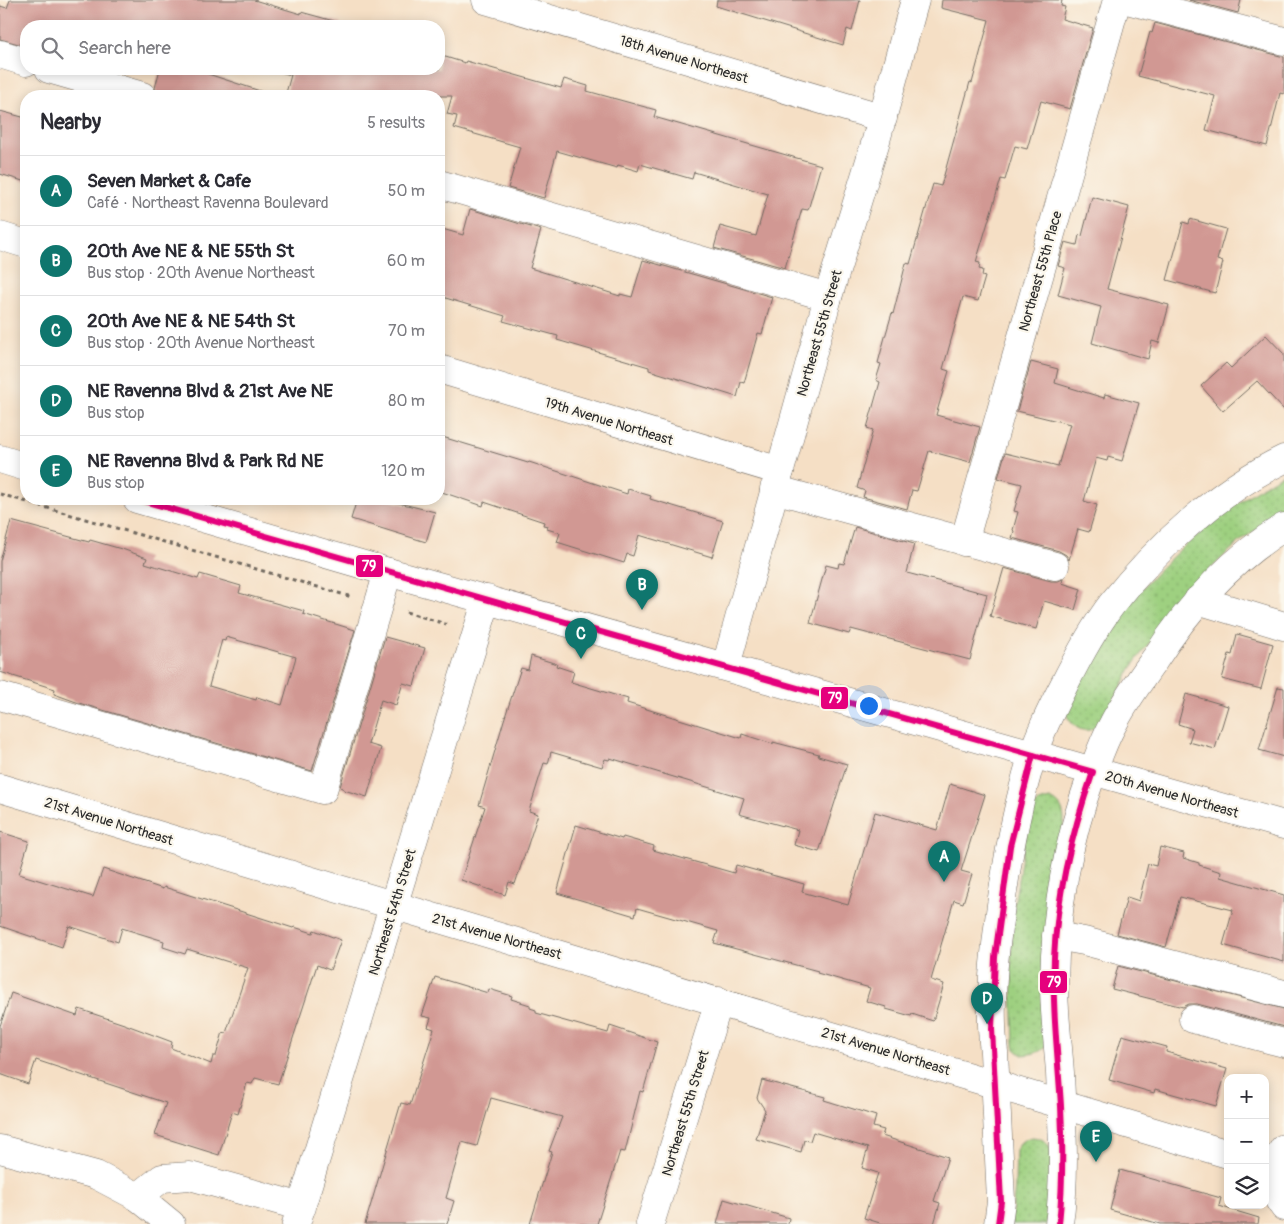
<!DOCTYPE html>
<meta charset="utf-8">
<style>
body{margin:0;font-family:Pangolin,sans-serif;background:#f7f7f7;color:#2b2b33}
.controls{position:absolute;right:15px;bottom:15px;display:grid;overflow:hidden;border-radius:10px;box-shadow:0 2px 12px #0003}
.controls button{width:45px;height:45px;display:grid;place-items:center;padding:0;border:0;border-bottom:1px solid #e1e1e2;background:#fff;color:#2b2b33;font:25px sans-serif}
.you{position:absolute;left:868px;top:705px;width:18px;height:18px;margin:-12px;border:4px solid #fff;border-radius:50%;background:#1a73e8;box-shadow:0 0 0 8px #1a73e833}
.badge{display:grid;place-items:center;width:32px;height:32px;border-radius:50%;background:#0f766e;color:#fff;font-size:16px;font-weight:700}
.pin{position:absolute;translate:-50% -41px;filter:drop-shadow(0 1px 2px #0008)}
.pin::after{content:'';position:absolute;top:26px;width:18px;height:15px;background:inherit;clip-path:polygon(0 0,100% 0,50% 100%)}
.list{margin:0;padding:0;list-style:none}
h2{display:flex;justify-content:space-between;align-items:center;height:65px;margin:0;padding:0 20px;font-size:21px}
h2 small{font-size:16px;font-weight:400;color:#7c7c81}
.list li{display:grid;grid-template-columns:32px 1fr auto;gap:15px;align-items:center;box-sizing:border-box;height:70px;padding:0 20px;border-top:1px solid #e1e1e2}
.list b{display:block;font-size:19px;white-space:nowrap}
.list p{margin:0;font-size:16px;white-space:nowrap;color:#7c7c81}
.list em{font-size:16px;font-style:normal;color:#7c7c81}
.icon{flex:none;width:28px;height:28px;fill:none;stroke:currentColor;stroke-width:2;stroke-linecap:round;stroke-linejoin:round}
.map{position:relative;flex:none;width:1284px;height:1224px;overflow:hidden}
.search{position:absolute;background:#fff;box-shadow:0 2px 12px #0003;left:20px;top:20px;width:425px;height:55px;display:flex;align-items:center;gap:12px;box-sizing:border-box;padding:0 18px;border-radius:20px;color:#7c7c81;font-size:19px}
.panel{position:absolute;background:#fff;box-shadow:0 2px 12px #0003;left:20px;top:90px;width:425px;height:415px;border-radius:20px}
.map>svg:first-child{display:block}
</style>
<div class="map">
<svg width="1284" height="1224" viewBox="0 0 1284 1224">
<defs>
<pattern id="grass-dots" width="8" height="8" patternUnits="userSpaceOnUse" patternTransform="scale(1.25)"><rect width="8" height="8" fill="#9ed080"/><path d="M2 2h.1M6 6h.1" fill="none" stroke="#88b36f" stroke-width="1.8" stroke-linecap="round"/></pattern>
</defs>
<rect width="100%" height="100%" fill="#fbf7ec"/>
<filter id="ink" filterUnits="userSpaceOnUse"><feTurbulence type="fractalNoise" baseFrequency=".02" numOctaves="2"/><feDisplacementMap in="SourceGraphic" scale="10" xChannelSelector="R" yChannelSelector="G"/><feConvolveMatrix kernelMatrix="1 2 1 2 8 2 1 2 1" color-interpolation-filters="sRGB"/></filter>
<filter id="wash" filterUnits="userSpaceOnUse"><feTurbulence type="fractalNoise" baseFrequency=".0096" numOctaves="4" result="noise"/><feDisplacementMap in="SourceGraphic" scale="20" xChannelSelector="R" yChannelSelector="G"/><feGaussianBlur stdDeviation="1.12" result="paint"/><feColorMatrix in="noise" values="0 0 0 0 0 0 0 0 0 0 0 0 0 0 0 0 0 1.4 0 .05"/><feComposite in="paint" operator="in"/></filter>
<g filter="url(#wash)">
<rect width="100%" height="100%" fill="#f5dfc5"/>
<g fill="url(#grass-dots)" stroke="#647e56">
<path d="M1284,474V511C1271,521 1256,529 1243,539C1201,574 1167,618 1135,662C1125,677 1108,718 1096,727C1082,737 1068,723 1065,710C1076,690 1085,668 1096,649C1135,588 1189,536 1248,496C1260,488 1271,480 1284,474Z"/>
<path d="M1050,799C1060,803 1063,809 1064,819L1047,1045C1040,1053 1033,1054 1022,1055L1015,1049L1014,1044L1011,955L1014,905L1029,813L1038,802Z"/>
<path d="M1032,1137C1043,1138 1048,1142 1052,1152L1047,1224H1011L1015,1186L1016,1150L1020,1143L1025,1139Z"/>
</g>
<g id="blocks">
<g fill="#d19893" fill-rule="evenodd">
<polygon points="10,0 254,0 301,14 301,12 341,23 340,26 26,26 26,46 0,39 0,6 7,8"/>
<polygon points="717,0 860,0 852,31 847,29 843,45 716,6"/>
<polygon points="942,0 1062,0 1061,6 1065,7 1062,19 1093,28 1070,109 1041,101 1027,149 1015,146 1005,180 1001,179 976,262 980,263 979,269 983,270 982,276 985,277 978,301 963,297 943,369 949,371 936,415 980,427 970,462 929,451 917,491 912,490 907,509 863,497 865,491 857,488 873,430 867,428 880,382 876,380 881,364 878,363 885,337 892,313 893,314 906,263 910,264 933,184 941,186 970,82 972,83 989,20 941,8"/>
<polygon points="1189,0 1241,0 1238,13"/>
<polygon points="1155,23 1284,57 1284,94 1280,93 1267,146 1206,130 1215,96 1138,76 1150,32 1152,33"/>
<polygon points="439,55 465,63 466,61 561,88 564,79 588,86 587,91 656,110 654,117 821,165 808,210 802,209 785,268 714,248 720,226 756,236 768,194 694,172 692,179 640,164 638,171 618,165 617,168 557,151 544,198 508,188 520,147 454,128 457,116 447,114 452,96 298,96 286,93 291,75 273,70 439,69"/>
<polygon points="160,69 193,69 263,92 262,96 157,96 155,88"/>
<polygon points="0,111 26,118 26,182 0,174"/>
<polygon points="1092,197 1129,207 1107,289 1169,305 1159,343 1152,341 1148,359 1092,343 1101,307 1058,295 1065,268 1058,266 1065,242 1077,245 1079,235 1082,236"/>
<polygon points="470,209 541,230 530,268 620,296 620,294 632,297 643,260 772,297 762,334 758,333 744,383 741,382 737,397 649,370 649,367 557,340 558,336 503,321 505,316 439,296 439,228 463,235"/>
<polygon points="1190,219 1226,229 1217,260 1223,262 1215,293 1167,280 1183,222 1189,224"/>
<polygon points="1266,335 1284,354 1284,410 1257,381 1223,411 1201,386 1226,363 1231,368"/>
<polygon points="1031,362 1058,369 1055,383 1104,398 1105,394 1139,403 1122,461 1108,457 1107,461 1096,458 1084,501 1097,505 1089,532 1078,529 1069,560 1066,555 1059,551 1012,538 1014,531 1013,530 1018,512 1014,511 1022,484 998,478 1005,453 1058,466 1070,424 1017,411"/>
<polygon points="439,436 528,463 529,462 627,494 628,489 651,496 650,499 723,521 712,557 639,535 633,556 627,554 624,563 557,542 560,533 547,529 548,526 543,525 544,522 484,502 483,506 439,491"/>
<polygon points="357,499 383,499 435,512 426,542 351,519"/>
<path d="M11,521L89,542L90,540L125,550L147,558L145,563L198,579L200,574L241,586L239,593L304,611L303,614L355,630L312,771L82,704L54,694L55,689L0,672V561ZM226,637L296,657L282,705L257,697L256,700L209,686L222,640L225,641Z"/>
<polygon points="855,527 914,544 907,573 987,594 970,660 851,629 849,634 810,623 826,565 838,568 839,563 844,564"/>
<polygon points="1004,568 1051,581 1058,581 1063,579 1062,583 1081,589 1075,610 1044,601 1036,629 990,616"/>
<polygon points="1237,634 1273,644 1261,689 1222,679 1229,654 1232,655"/>
<polygon points="385,637 425,648 414,686 403,683 396,705 381,700 368,744 381,748 367,797 344,790 344,789 340,787"/>
<polygon points="531,656 557,664 556,666 574,672 571,682 628,699 627,703 741,738 742,734 773,744 773,742 819,754 818,756 847,764 819,852 794,845 798,830 739,814 744,798 610,758 609,760 605,759 602,767 551,752 548,764 544,763 529,811 538,814 515,884 509,882 505,895 461,880 485,807 479,805 504,720 521,668 528,670"/>
<polygon points="1278,687 1284,688 1284,757 1259,750"/>
<polygon points="1186,694 1228,706 1215,749 1189,742 1193,729 1178,724"/>
<polygon points="950,784 985,795 961,871 972,874 963,903 954,900 931,980 944,984 933,1021 912,1014 911,1016 886,1009 886,1007 866,1001 870,988 817,973 818,971 714,943 718,931 637,908 635,916 557,893 576,825 622,839 623,837 654,846 653,850 734,873 736,865 804,884 802,892 848,905 875,812 937,830"/>
<polygon points="0,832 29,841 19,874 93,897 103,869 163,889 164,887 293,928 294,927 313,933 314,930 341,940 330,970 317,965 278,1084 255,1078 252,1084 247,1083 238,1114 232,1112 219,1155 155,1135 166,1103 36,1060 28,1084 0,1074 0,1026 11,993 77,1016 79,1009 124,1024 172,1042 171,1048 211,1064 213,1056 216,1056 223,1032 226,1033 248,968 187,949 185,954 163,947 164,941 122,928 118,942 69,926 62,947 0,926"/>
<polygon points="1160,847 1184,853 1183,858 1199,863 1199,865 1221,872 1220,877 1284,895 1284,962 1223,945 1233,910 1180,897 1166,947 1117,934 1127,897 1139,901 1148,864 1156,866"/>
<polygon points="1118,966 1284,1009 1284,1027 1197,1004 1189,1004 1183,1007 1112,989"/>
<polygon points="435,977 488,993 489,989 512,996 511,999 530,1005 530,1008 536,1010 536,1013 608,1033 610,1026 657,1042 643,1092 640,1091 625,1152 620,1151 597,1224 530,1224 552,1152 549,1151 562,1117 491,1098 477,1146 462,1142 446,1198 454,1201 447,1224 365,1224 401,1103 410,1105 434,1029 428,1027 431,1018 422,1016"/>
<polygon points="1122,1035 1167,1047 1166,1052 1227,1069 1216,1106 1155,1089 1154,1093 1109,1080"/>
<polygon points="762,1080 825,1097 824,1100 876,1116 873,1127 884,1130 882,1136 948,1157 934,1201 940,1203 934,1224 883,1224 864,1218 878,1173 862,1168 868,1148 813,1132 810,1141 804,1140 801,1152 756,1139 765,1110 757,1098"/>
<polygon points="1120,1170 1221,1198 1219,1206 1259,1218 1258,1224 1160,1224 1110,1210"/>
<polygon points="724,1199 789,1218 788,1224 717,1224"/>
</g>
</g>
</g>
<g filter="url(#ink)">
<use href="#blocks" fill-opacity="0" stroke="#726a61" stroke-width="1"/>
<g fill="none" stroke-linecap="round" stroke-linejoin="round">
<defs>
<g id="minor">
<polyline points="486,0 883,118"/>
<polyline points="1127,0 1284,41"/>
<polyline points="0,54 26,62"/>
<polyline points="49,69 142,96"/>
<polyline points="439,184 828,297"/>
<polyline points="0,236 26,244"/>
<polyline points="439,369 780,471"/>
<polyline points="0,459 26,467"/>
<polyline points="774,489 1055,566"/>
<polyline points="137,499 388,572 1284,825"/>
<polyline points="964,542 1117,0"/>
<polyline points="1198,600 1284,626"/>
<polyline points="726,666 828,297 875,144 915,0"/>
<polyline points="0,696 323,790 388,572"/>
<polyline points="0,788 1228,1154"/>
<polyline points="1056,936 1084,941 1284,994"/>
<polyline points="1193,1019 1284,1043"/>
<path d="M1284,1148C1271,1166 1269,1189 1284,1207"/>
<polyline points="0,1149 96,1175 138,1197 171,1224"/>
<polyline points="138,1197 162,1178 190,1176 302,1207"/>
<polyline points="296,1224 487,599"/>
<polyline points="650,1224 719,1001"/>
</g>
<g id="major">
<path d="M998,1224L1001,1201L994,1052C988,1002 995,948 1002,898C1009,850 1018,801 1033,754C1041,730 1052,708 1064,685C1078,657 1093,629 1112,604C1157,547 1218,491 1284,459"/>
<path d="M1059,1224C1066,1174 1062,1123 1060,1073C1058,1043 1054,1013 1054,984C1055,912 1067,842 1092,774C1098,757 1104,740 1113,724C1125,701 1140,680 1155,659C1189,606 1230,560 1284,527"/>
</g>
</defs>
<use href="#minor" stroke="#726a61" stroke-width="29"/>
<use href="#major" stroke="#726a61" stroke-width="29"/>
<g stroke="#726a61" stroke-width="3" stroke-dasharray="4 4" stroke-linecap="butt">
<polyline points="0,494 352,597"/>
<polyline points="406,612 446,624"/>
</g>
<use href="#minor" stroke="#fff" stroke-width="28"/>
<use href="#major" stroke="#fff" stroke-width="28"/>
<defs>
<g id="bus-1">
<path d="M137,499C455,592 775,680 1093,772C1072,832 1057,894 1054,958C1052,1007 1058,1057 1061,1106C1063,1146 1063,1185 1059,1224"/>
<polyline points="998,1224 1001,1201 992,1029 995,957 1010,846 1033,755"/>
</g>
</defs>
<use href="#bus-1" stroke="#fbf7ec" stroke-width="10"/>
<use href="#bus-1" stroke="#e5007d" stroke-width="6"/>
</g>
</g>
<g text-anchor="middle" stroke-width="4.5" stroke-linejoin="round" paint-order="stroke">
<g font-size="14" fill="#2b2b2b" stroke="#fbf7ec">
<text transform="translate(684 59) rotate(17)" y="5">18th Avenue Northeast</text>
<text transform="translate(1040 271) rotate(-74)" y="5">Northeast 55th Place</text>
<text transform="translate(819 333) rotate(-74)" y="5">Northeast 55th Street</text>
<text transform="translate(609 421) rotate(17)" y="5">19th Avenue Northeast</text>
<text transform="translate(1172 794) rotate(16)" y="5">20th Avenue Northeast</text>
<text transform="translate(109 821) rotate(17)" y="5">21st Avenue Northeast</text>
<text transform="translate(392 912) rotate(-73)" y="5">Northeast 54th Street</text>
<text transform="translate(497 936) rotate(16)" y="5">21st Avenue Northeast</text>
<text transform="translate(886 1051) rotate(17)" y="5">21st Avenue Northeast</text>
<text transform="translate(685 1113) rotate(-73)" y="5">Northeast 55th Street</text>
</g>
</g>
<g stroke="#fbf7ec" stroke-width="2">
<rect x="355" y="554" width="29" height="24" rx="5" fill="#e5007d"/>
<rect x="820" y="686" width="29" height="24" rx="5" fill="#e5007d"/>
<rect x="1039" y="970" width="29" height="24" rx="5" fill="#e5007d"/>
</g>
<g font-size="14" text-anchor="middle" font-weight="bold" fill="#fff">
<text x="369" y="571">79</text>
<text x="835" y="703">79</text>
<text x="1054" y="987">79</text>
</g>
</svg>
<div class="controls">
<button>+</button>
<button>−</button>
<button><svg class="icon" aria-label="layers" viewBox="0 0 24 24"><path d="M12 4l9 5-9 5-9-5zM3 14l9 5 9-5"/></svg></button>
</div>
<div class="you"></div>
<div class="pin badge" style="left:944px;top:882px">A</div>
<div class="pin badge" style="left:642px;top:610px">B</div>
<div class="pin badge" style="left:581px;top:659px">C</div>
<div class="pin badge" style="left:987px;top:1024px">D</div>
<div class="pin badge" style="left:1096px;top:1162px">E</div>
<div class="search"><svg class="icon" aria-label="search" viewBox="0 0 24 24"><circle cx="10" cy="10" r="6"/><path d="M15 15l6 6"/></svg>Search here</div>
<section class="panel">
<h2>Nearby<small>5 results</small></h2>
<ul class="list">
<li><span class="badge">A</span><div><b>Seven Market &amp; Cafe</b><p>Café · Northeast Ravenna Boulevard</p></div><em>50 m</em></li>
<li><span class="badge">B</span><div><b>20th Ave NE &amp; NE 55th St</b><p>Bus stop · 20th Avenue Northeast</p></div><em>60 m</em></li>
<li><span class="badge">C</span><div><b>20th Ave NE &amp; NE 54th St</b><p>Bus stop · 20th Avenue Northeast</p></div><em>70 m</em></li>
<li><span class="badge">D</span><div><b>NE Ravenna Blvd &amp; 21st Ave NE</b><p>Bus stop</p></div><em>80 m</em></li>
<li><span class="badge">E</span><div><b>NE Ravenna Blvd &amp; Park Rd NE</b><p>Bus stop</p></div><em>120 m</em></li>
</ul>
</section>
</div>
